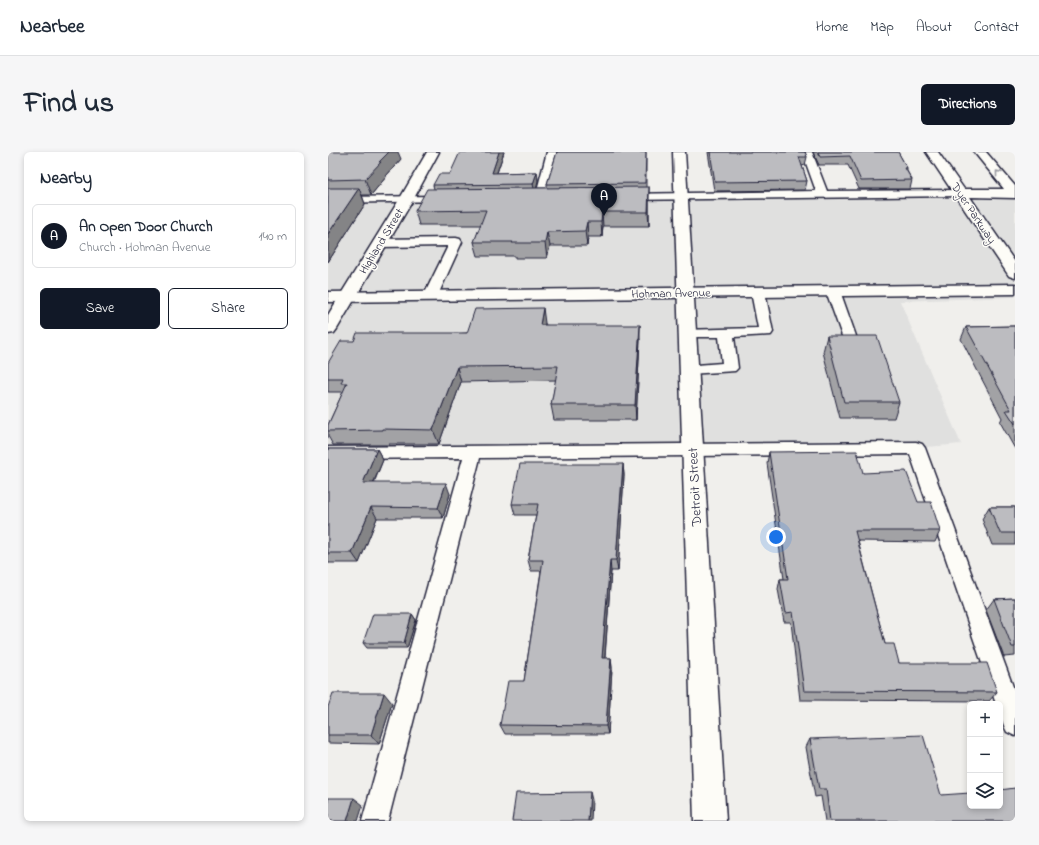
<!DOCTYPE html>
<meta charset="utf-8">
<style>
body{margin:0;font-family:"Indie Flower",sans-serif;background:#f6f6f7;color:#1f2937}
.controls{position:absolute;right:12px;bottom:12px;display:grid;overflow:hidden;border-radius:6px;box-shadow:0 2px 6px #0003}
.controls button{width:36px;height:36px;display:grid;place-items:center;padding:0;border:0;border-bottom:1px solid #e0e1e3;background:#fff;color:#1f2937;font:20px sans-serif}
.you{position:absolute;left:448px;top:385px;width:14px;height:14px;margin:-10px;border:3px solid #fff;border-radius:50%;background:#1a73e8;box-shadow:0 0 0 6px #1a73e833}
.badge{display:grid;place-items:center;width:26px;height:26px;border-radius:50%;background:#111827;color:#fff;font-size:13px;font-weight:700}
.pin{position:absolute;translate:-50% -33px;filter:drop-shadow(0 1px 2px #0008)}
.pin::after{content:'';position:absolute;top:21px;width:14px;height:12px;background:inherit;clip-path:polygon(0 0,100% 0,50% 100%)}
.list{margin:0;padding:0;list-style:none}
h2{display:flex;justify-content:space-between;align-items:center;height:52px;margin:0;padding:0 16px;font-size:17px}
h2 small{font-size:13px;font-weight:400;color:#747a83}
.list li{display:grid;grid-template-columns:26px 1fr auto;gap:12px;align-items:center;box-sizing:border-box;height:64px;margin:0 8px 8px;padding:0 8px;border:1px solid #e0e1e3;border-radius:6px}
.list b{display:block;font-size:15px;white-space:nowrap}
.list p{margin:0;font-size:13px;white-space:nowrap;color:#747a83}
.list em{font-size:13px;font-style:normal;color:#747a83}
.actions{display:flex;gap:8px;padding:12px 16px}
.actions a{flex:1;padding:9px 0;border:1px solid #111827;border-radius:6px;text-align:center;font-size:14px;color:#111827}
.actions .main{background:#111827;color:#fff}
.icon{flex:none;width:22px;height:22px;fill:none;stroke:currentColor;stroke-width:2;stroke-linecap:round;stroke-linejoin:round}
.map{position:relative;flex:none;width:687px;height:669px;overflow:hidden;border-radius:6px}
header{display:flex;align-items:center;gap:24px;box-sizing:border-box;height:56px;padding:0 20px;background:#fff;border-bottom:1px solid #e0e1e3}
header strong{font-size:19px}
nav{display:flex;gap:22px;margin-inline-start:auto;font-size:14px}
.intro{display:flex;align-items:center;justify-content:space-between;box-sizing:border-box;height:96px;padding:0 24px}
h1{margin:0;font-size:28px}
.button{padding:10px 18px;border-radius:6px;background:#111827;color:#fff;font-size:14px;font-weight:700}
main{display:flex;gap:24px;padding:0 24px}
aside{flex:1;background:#fff;border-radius:6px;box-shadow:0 2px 6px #0003}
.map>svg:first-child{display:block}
</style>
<header>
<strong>Nearbee</strong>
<nav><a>Home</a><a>Map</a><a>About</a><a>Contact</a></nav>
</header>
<div class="intro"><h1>Find us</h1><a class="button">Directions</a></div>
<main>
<aside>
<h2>Nearby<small></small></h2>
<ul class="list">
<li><span class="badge">A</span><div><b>An Open Door Church</b><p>Church · Hohman Avenue</p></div><em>140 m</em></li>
</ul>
<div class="actions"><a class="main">Save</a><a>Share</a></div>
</aside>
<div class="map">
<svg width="687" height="669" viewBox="0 0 687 669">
<rect width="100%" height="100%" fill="#f0efec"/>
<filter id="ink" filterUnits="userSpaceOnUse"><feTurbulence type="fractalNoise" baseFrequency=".025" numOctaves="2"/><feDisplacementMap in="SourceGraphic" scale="8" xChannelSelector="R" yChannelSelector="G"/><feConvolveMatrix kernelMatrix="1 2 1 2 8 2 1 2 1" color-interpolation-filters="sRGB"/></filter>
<g filter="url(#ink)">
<polygon fill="#e0e0df" points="687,43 687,145 572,149 633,292 588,296 0,301 0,48"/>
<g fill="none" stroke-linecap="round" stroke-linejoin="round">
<defs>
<g id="service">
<polygon points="219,0 229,0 217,46 212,49 207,46"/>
<polygon points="474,0 484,0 499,39 632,38 637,41 632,44 297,48 292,45 297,42 488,39"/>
<polygon points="117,44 121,45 122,47 121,49 0,51 0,45"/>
<polygon points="128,86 132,87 134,90 110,143 108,146 98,146 96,143 120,94 51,95 47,94 45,91 47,88 51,87"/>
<polygon points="505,135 510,136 512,139 528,184 526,187 521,188 516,187 514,184 498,139 500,136"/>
<polygon points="430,136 435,137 437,140 445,180 443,183 406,185 410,216 407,219 361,222 356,220 353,217 356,214 394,211 391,185 359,185 354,184 352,181 354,178 430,176 423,140 425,137"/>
<path d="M588,290L594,292L597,296L687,540V584L679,580C674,570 672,563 672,552H668L582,302L152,306L60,669H34L135,306L0,307V295Z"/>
</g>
<g id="minor">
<polygon points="345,0 357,0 398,669 366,669"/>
<polygon points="598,0 610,0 636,37 676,37 646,0 658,0 687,34 687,46 642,45 687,110 687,126 681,124"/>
</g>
<polygon id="tertiary" points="99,0 111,0 85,48 9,177 6,181 0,182 0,163 71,48"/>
<polygon id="secondary" points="687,132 687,142 0,150 0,140"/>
</defs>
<use href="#service" stroke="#22223b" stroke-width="3"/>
<use href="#minor" stroke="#22223b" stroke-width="3"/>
<use href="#tertiary" stroke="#22223b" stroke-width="3"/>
<use href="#secondary" stroke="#22223b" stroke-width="3"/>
<use href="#service" fill="#fdfcf7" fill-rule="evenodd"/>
<use href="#minor" fill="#fdfcf7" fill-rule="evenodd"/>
<use href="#tertiary" fill="#fdfcf7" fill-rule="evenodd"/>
<use href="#secondary" fill="#fdfcf7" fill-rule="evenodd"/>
</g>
<g fill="#a2a2a5" stroke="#22223b">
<polygon points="0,0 73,7 58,24 58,25 43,43 34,43 37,52 0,110"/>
<polygon points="176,0 169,21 209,20 210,29 208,36 219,36 219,32 229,0 318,0 318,35 321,49 321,74 275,74 274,85 260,85 259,94 222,94 219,106 187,106 187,104 150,104 146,90 153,73 91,73 87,59 106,37 105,33 122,22"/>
<polygon points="380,0 477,0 479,5 477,13 474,14 479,29 477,38 386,39"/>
<polygon points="485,0 570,0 579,16 579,19 584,28 582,37 531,37 520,13 491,13"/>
<polygon points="217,171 217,173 312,187 308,268 226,268 223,253 228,228 133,230 111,292 61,292 61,293 5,293 0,284 0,273 15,240 0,240 0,211 26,189 139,181"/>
<polygon points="687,174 687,297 672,270 674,266 633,187 638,175"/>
<polygon points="499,184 571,250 566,266 512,266 495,200"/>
<polygon points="0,297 49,297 55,308 46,331 122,342 115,366 49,366 31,411 0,411"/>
<polygon points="441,300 535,321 590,350 612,379 607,390 530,389 557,492 571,511 669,540 661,549 472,548 463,470 456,470 450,437 452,427 456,427 439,311"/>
<polygon points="295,312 296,323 290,419 283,419 277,506 283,506 284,516 280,582 177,582 172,573 196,529 213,419 203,419 200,408 208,363 187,363 184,352"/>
<polygon points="661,355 687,355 687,393 664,393 654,367"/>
<polygon points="687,446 687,504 676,505 658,458 666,447"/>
<polygon points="84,462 88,468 79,496 39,496 35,491"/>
<polygon points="64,551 51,592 0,591 0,555"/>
<polygon points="482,587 613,643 687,669 497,669 493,644 487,645 478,595"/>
</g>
<g fill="#848486" stroke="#22223b">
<polygon points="61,0 70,0 73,7 58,24 58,25 43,43 37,27 51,10"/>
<polygon points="171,0 176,0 166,29 164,21"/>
<polygon points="209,20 210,29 207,41 205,32"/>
<polygon points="321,35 321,74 320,60"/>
<polygon points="31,36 37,52 0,110 0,82"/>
<polygon points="274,60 275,74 274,85 273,70"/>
<polygon points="259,70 260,85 259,94 257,79"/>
<polygon points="219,80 222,94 219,106 217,91"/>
<polygon points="215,156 217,171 215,187 212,173"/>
<polygon points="312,173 312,187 308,268 307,253"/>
<polygon points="129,215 133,230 111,292 105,278"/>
<polygon points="49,297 55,308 41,341 35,331"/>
<polygon points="295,312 296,323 290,419 288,408"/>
<polygon points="118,331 122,342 115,366 110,356"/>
<polygon points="43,355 49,366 31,411 24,401"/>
<polygon points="282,408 283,419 276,516 274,506"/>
<polygon points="84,462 88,468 79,496 76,491"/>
<polygon points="283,506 284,516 280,582 278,574"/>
<polygon points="56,541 64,551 51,592 43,583"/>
<polygon points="262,640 264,648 263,669 260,669"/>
<polygon points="26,646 35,653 30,669 19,669"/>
</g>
<g fill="#bcbcc0" stroke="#22223b">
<polygon points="0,0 61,0 51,10 53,10 37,27 0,28"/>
<polygon points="132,0 171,0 164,21 209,20 205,32 105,33 111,22 122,22"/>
<polygon points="229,0 318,0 317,31 219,32"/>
<polygon points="382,0 477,0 479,5 471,5 479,29 387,30"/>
<polygon points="490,0 570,0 579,16 577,16 584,28 533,29 522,4 492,5"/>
<polygon points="321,35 320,60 274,60 273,70 259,70 257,79 219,80 217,91 184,91 185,90 146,90 158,58 87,59 99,37"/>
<polygon points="0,36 31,36 0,82"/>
<polygon points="215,156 212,173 312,173 307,253 223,253 230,214 129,215 105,278 54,277 54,278 0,279 0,273 19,231 13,231 15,226 0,226 0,211 13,189 26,189 29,181 139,181 147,157"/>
<polygon points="687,174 687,272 678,258 683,258 638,175"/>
<polygon points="499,184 549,184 571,250 516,250"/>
<polygon points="0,297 49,297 35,331 118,331 110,356 43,355 24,401 0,401"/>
<polygon points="529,299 535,321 578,319 590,350 603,350 612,379 527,379 557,492 566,492 571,511 659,511 669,540 476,539 465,460 458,461 452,427 460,427 441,300"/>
<polygon points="192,312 295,312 288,408 282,408 274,506 283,506 278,574 172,573 180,529 196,529 215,408 200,408 210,352 184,352"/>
<polygon points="661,355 687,355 687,381 672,381"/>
<polygon points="687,446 687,495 684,495 666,447"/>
<polygon points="45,462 84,462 76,491 35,491"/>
<polygon points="5,541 56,541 43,583 0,583 0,555"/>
<polygon points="595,583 613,643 642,641 642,654 672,654 672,638 687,636 687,669 502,669 498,637 491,637 482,587"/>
<polygon points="262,640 260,669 184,669 188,641"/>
<polygon points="0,646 26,646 19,669 0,669"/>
</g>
<defs><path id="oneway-chevron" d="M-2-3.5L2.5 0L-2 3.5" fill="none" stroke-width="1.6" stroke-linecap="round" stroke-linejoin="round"/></defs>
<use stroke="#9a9aa2" href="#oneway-chevron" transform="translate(670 21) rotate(-129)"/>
</g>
<g text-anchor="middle" stroke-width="3" stroke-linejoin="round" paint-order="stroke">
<g font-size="12" fill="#22223b" stroke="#fdfcf7">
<text transform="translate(646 61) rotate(56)" y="4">Dyer Parkway</text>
<text transform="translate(53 89) rotate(-59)" y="4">Highland Street</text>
<text transform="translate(343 141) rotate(-1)" y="4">Hohman Avenue</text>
</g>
<g font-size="14" fill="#22223b" stroke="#fdfcf7">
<text transform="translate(366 335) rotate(-93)" y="5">Detroit Street</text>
</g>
</g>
</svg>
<div class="controls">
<button>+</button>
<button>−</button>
<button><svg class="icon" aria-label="layers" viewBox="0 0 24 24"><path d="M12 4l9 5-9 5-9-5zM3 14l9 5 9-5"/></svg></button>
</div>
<div class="you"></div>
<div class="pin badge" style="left:276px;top:64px">A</div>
</div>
</main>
